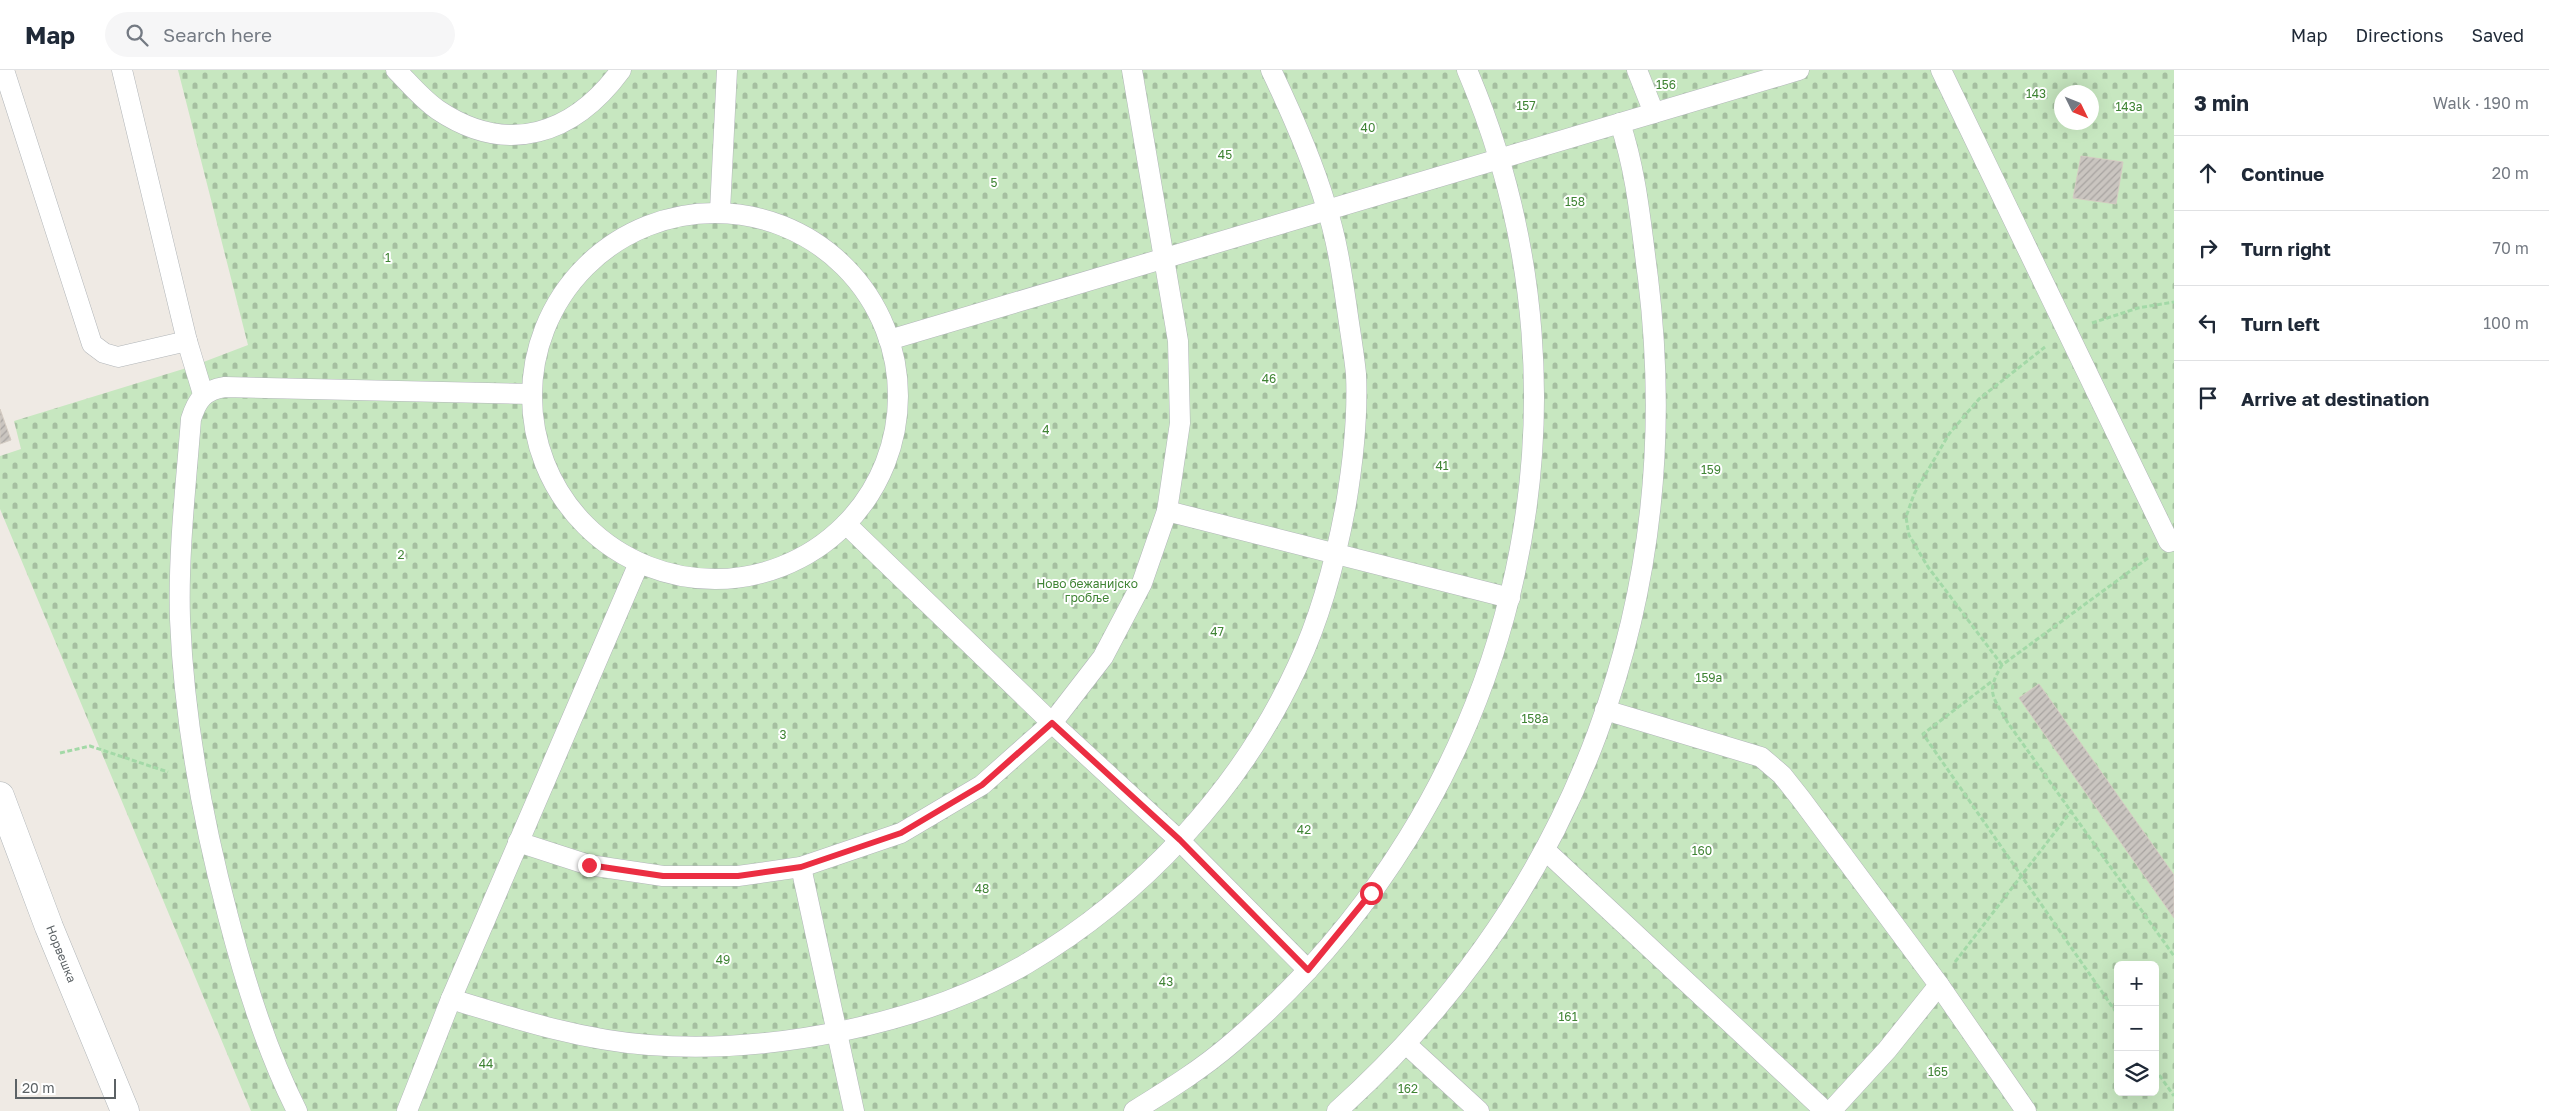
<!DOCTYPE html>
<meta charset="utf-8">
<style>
body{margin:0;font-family:"Golos Text",sans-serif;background:#f6f6f7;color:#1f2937}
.controls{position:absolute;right:15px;bottom:15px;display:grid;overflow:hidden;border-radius:8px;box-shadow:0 5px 20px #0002}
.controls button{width:45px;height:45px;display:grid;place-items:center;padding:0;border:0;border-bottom:1px solid #e0e1e3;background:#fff;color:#1f2937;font:25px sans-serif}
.compass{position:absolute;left:2054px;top:15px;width:45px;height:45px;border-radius:50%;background:#fff;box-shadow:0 5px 20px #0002;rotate:133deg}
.scale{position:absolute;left:15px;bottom:12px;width:101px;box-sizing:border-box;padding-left:5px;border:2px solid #5c6265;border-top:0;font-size:14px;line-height:18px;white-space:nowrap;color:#5c6265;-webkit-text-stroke:4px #fff;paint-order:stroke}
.stop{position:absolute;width:15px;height:15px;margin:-11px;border:4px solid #eb2e42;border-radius:50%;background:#fff}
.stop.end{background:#eb2e42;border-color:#fff;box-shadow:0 1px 5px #0008}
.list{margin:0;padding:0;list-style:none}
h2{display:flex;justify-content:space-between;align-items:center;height:65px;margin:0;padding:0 20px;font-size:21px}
h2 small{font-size:16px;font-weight:400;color:#747a83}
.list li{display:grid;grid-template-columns:32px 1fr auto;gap:15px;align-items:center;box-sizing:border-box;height:75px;padding:0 20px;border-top:1px solid #e0e1e3}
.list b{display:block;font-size:19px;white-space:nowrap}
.list em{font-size:16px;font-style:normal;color:#747a83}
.icon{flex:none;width:28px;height:28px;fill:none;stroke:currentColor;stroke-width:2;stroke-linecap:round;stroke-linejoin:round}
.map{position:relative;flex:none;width:2174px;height:1041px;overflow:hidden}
header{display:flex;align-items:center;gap:30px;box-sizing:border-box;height:70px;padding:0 25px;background:#fff;border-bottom:1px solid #e0e1e3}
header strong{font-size:24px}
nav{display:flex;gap:28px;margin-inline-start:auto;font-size:18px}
.search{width:350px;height:45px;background:#f6f6f7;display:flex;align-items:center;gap:12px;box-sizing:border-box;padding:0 18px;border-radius:28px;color:#747a83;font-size:19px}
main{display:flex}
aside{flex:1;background:#fff}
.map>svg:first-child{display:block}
</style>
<header>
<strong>Map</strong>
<div class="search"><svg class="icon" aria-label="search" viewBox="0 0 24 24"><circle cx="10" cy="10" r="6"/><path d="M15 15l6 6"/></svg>Search here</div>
<nav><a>Map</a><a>Directions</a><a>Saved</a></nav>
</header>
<main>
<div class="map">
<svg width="2174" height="1041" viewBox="0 0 2174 1041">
<defs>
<pattern id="cemetery-stones" width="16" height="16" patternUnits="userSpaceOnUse" patternTransform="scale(1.25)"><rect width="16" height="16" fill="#c7e7c0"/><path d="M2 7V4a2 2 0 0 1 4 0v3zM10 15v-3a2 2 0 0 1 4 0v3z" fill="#a5bfa0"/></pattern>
<pattern id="building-hatch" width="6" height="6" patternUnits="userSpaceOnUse" patternTransform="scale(1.25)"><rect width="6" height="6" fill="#cac5c0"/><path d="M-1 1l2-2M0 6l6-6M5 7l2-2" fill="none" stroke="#a7a3a0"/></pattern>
</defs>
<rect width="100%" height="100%" fill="#efeae4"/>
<path fill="url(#cemetery-stones)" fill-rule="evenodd" d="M178,0H2174V1041H251L0,439V386L21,379L14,351L193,296L248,275ZM2062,22H2092V52H2062ZM2118,895H2155V1022H2118Z"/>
<g fill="url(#building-hatch)" stroke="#d4cbc2">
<polygon points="2081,86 2123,92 2116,134 2073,128"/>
<polygon points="0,339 11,370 0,374"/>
<polygon points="2039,614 2174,805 2174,848 2019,628"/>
</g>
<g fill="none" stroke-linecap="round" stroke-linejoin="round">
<defs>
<g id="service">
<polyline points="4,0 92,274 104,283 118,287 187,271 122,0"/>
<path d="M396,0C409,13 422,29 438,40C508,87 574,64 621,0"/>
<polyline points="1637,0 1654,43"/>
<polyline points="1941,0 2169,472"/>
<polyline points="720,141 727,0"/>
<circle cx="715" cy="326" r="183"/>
<polyline points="889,270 1799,0"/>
<polyline points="187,271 203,324"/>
<polyline points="1167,441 1510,528"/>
<polyline points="846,454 1052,653 1179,770 1308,900"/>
<polyline points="1605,640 1761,687 1782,705 1801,729 1939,915 1887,980 1831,1041"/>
<polyline points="518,772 589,795 663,806 738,806 801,797 901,763 982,715 1052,653 1103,587 1142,513 1167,441 1180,353 1178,271 1132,0"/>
<polyline points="1545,780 1825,1041"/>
<polyline points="801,797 854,1041"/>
<polyline points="1939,915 2026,1041"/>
<path d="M451,929C516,949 581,970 649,975C770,984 921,955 1026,894C1142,826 1241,719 1297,597C1321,546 1336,489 1346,434C1353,392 1358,347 1356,304C1354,283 1350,261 1347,239C1342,205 1337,169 1326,136C1312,89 1292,44 1271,0"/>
<polyline points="1406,974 1479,1041"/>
<path d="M297,1041C266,980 245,912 228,846C202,748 184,650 180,549C178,482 186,415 191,349C197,330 204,320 225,317L532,324"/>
<polyline points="407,1041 451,929 639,493"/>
<path d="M1134,1041C1168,1020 1202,999 1232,973C1514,733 1613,342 1467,0"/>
<path d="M1337,1041C1577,825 1687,529 1648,208C1641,156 1637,104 1620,53"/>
</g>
<polyline id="secondary" points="0,726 49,857 125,1041"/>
</defs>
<use href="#service" stroke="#b2b6b9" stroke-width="21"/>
<use href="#secondary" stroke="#b1b6b9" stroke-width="29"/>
<g stroke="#a3d9a7" stroke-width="3" stroke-dasharray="5 2.5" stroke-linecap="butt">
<polyline points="2092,253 2138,238 2174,232"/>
<path d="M2148,488L2002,595C1985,623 1993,626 2008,653L2174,886"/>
<polyline points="2002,595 1928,497 1909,465 1906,447 1914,424 1949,364 1979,329 2045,277"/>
<polyline points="1991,612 1923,664 2118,945"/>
<polyline points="60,683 90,676 168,702"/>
<polyline points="1955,892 2072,740"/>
<polyline points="2155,999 2174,1026"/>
</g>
<use href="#service" stroke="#fff" stroke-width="20"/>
<use href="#secondary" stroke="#fff" stroke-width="28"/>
</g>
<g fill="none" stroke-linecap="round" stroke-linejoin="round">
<polyline stroke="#eb2e42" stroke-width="6" points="589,795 663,806 738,806 801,797 901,763 982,715 1052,653 1180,770 1308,900 1371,823"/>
</g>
<g text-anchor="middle" stroke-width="4" stroke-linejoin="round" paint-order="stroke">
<g font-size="12" fill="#3f8434" stroke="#fff">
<text x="1666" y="19">156</text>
<text x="2036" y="28">143</text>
<text x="1526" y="40">157</text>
<text x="2129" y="41">143a</text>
<text x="1368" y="62">40</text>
<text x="1225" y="89">45</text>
<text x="994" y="117">5</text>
<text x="1575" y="136">158</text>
<text x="388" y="192">1</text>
<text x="1269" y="313">46</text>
<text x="1046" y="364">4</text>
<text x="1442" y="400">41</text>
<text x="1711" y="404">159</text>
<text x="401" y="489">2</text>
<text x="1087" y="518">Ново бежанијско<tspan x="1087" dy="14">гробље</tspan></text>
<text x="1217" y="566">47</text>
<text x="1709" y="612">159a</text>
<text x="1535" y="653">158a</text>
<text x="783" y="669">3</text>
<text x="1304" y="764">42</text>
<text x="1702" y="785">160</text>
<text x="982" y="823">48</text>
<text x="723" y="894">49</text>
<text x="1166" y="916">43</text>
<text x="1568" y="951">161</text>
<text x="486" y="998">44</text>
<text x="1938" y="1006">165</text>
<text x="1408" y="1023">162</text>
</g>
<g font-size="12" fill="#5c6265" stroke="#fff">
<text transform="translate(61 884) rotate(68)" y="4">Норвешка</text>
</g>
</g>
</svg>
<div class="controls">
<button>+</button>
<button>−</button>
<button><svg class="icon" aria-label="layers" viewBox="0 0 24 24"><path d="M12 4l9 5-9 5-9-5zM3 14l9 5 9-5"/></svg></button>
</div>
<svg class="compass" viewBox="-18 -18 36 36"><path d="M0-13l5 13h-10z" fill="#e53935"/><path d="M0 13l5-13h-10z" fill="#747a83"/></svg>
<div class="scale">20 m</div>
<div class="stop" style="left:1371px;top:823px"></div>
<div class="stop end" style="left:589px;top:795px"></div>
</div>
<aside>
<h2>3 min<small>Walk · 190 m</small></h2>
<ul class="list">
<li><svg class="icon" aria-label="ahead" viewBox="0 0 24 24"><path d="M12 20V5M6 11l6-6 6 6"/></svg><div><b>Continue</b></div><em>20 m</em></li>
<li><svg class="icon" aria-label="right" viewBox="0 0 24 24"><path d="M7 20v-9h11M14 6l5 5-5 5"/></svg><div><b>Turn right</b></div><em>70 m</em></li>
<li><svg class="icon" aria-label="left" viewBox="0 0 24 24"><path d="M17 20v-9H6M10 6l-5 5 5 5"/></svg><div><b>Turn left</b></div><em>100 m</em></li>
<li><svg class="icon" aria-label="arrive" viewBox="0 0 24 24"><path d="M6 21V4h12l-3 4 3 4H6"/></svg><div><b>Arrive at destination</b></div></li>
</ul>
</aside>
</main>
